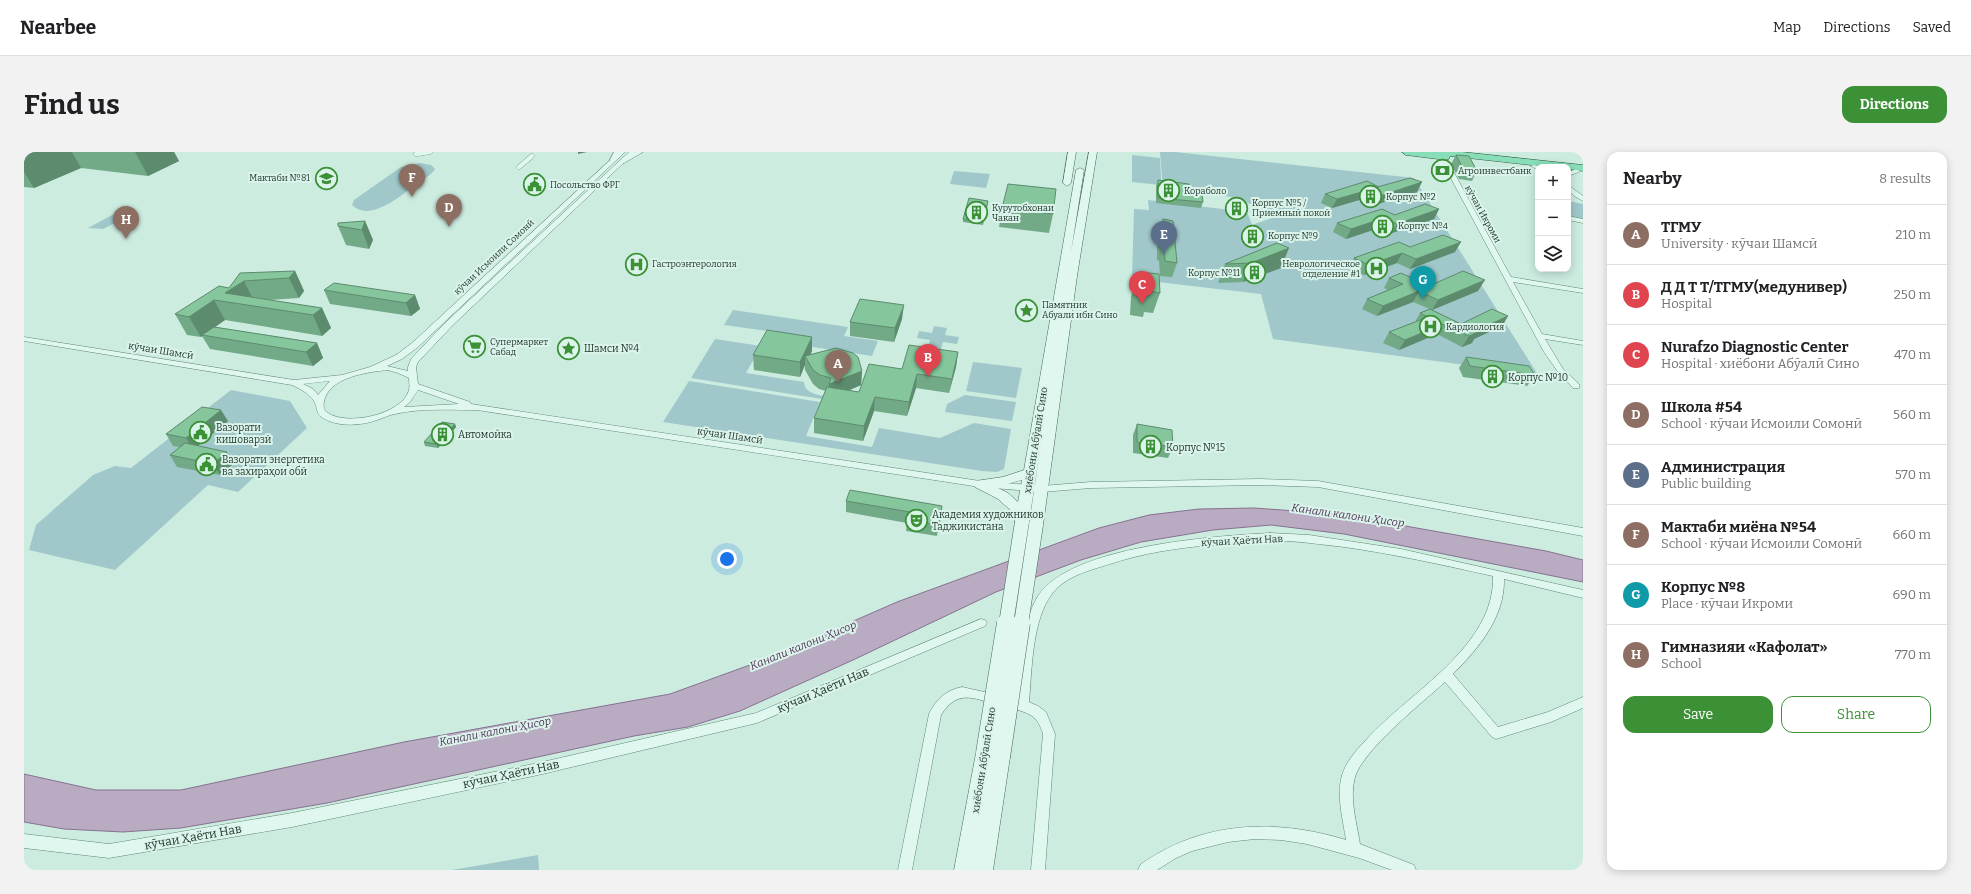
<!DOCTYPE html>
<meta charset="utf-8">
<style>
body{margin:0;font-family:Bitter,serif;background:#f2f2f2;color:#202124}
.controls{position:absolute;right:12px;top:12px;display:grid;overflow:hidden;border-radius:8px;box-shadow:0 2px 10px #0003}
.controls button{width:36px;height:36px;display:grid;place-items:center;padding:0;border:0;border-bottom:1px solid #e0e0e0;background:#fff;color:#202124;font:20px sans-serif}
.you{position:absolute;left:703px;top:407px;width:14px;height:14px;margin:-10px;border:3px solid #fff;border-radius:50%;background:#1a73e8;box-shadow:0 0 0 6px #1a73e833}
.badge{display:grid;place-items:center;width:26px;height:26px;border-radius:50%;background:#3c9136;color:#fff;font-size:13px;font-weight:700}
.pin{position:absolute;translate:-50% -33px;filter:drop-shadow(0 1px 2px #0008)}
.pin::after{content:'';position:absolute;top:21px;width:14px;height:12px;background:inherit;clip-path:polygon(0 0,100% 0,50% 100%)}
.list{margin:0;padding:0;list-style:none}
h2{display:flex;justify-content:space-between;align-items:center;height:52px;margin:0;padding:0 16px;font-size:17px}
h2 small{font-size:13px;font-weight:400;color:#757577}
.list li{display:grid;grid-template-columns:26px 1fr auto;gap:12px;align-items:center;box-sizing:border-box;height:60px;padding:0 16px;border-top:1px solid #e0e0e0}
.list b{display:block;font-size:15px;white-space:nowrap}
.list p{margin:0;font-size:13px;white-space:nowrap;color:#757577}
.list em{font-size:13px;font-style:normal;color:#757577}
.actions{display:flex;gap:8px;padding:12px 16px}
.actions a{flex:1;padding:9px 0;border:1px solid #3c9136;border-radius:12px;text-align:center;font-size:14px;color:#3c9136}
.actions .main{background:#3c9136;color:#fff}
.icon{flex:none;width:22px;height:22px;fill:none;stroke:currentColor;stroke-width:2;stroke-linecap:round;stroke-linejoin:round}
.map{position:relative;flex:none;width:1559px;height:718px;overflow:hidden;border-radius:12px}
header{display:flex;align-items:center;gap:24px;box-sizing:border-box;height:56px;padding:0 20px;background:#fff;border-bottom:1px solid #e0e0e0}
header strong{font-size:19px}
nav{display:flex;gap:22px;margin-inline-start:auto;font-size:14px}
.intro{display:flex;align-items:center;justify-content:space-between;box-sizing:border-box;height:96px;padding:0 24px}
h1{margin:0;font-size:28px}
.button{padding:10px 18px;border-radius:12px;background:#3c9136;color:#fff;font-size:14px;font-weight:700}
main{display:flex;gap:24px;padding:0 24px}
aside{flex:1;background:#fff;border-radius:12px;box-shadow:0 2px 10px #0003}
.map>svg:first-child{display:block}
</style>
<header>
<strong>Nearbee</strong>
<nav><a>Map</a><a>Directions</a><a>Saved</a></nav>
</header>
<div class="intro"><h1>Find us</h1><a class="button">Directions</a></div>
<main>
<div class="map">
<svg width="1559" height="718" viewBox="0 0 1559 718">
<rect width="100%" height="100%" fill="#ccece0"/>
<g fill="#a0c7c9">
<polygon points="1136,0 1151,0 1390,26 1514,223 1249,187 1237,142 1108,127 1110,57 1125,58 1124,48 1223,60 1228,73 1257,63 1218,49 1217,46 1139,37"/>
<polygon points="1108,3 1136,6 1137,26 1118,24 1137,26 1137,33 1108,30"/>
<path d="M396,11L407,13L411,17C408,23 398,28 392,32C378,43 346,71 328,53L330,48L377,15Z"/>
<polygon points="930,19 966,22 962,36 926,32"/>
<polygon points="1544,49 1559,52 1559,67 1544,65"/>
<polygon points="90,62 105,64 79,77 64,76"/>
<polygon points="709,158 824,175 820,184 854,189 848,204 762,191 766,182 700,173"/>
<polygon points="910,174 923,176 921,183 935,185 933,192 919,190 917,197 904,195 906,188 893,186 895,179 908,181"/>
<path d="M691,187L737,194L722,221L780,230C780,240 791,242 799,244L798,247L667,226Z"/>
<polygon points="949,210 998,216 992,246 942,239"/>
<polygon points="665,229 796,250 782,284 848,295 855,276 916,286 950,271 987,277 980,317 973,320 958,319 639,270"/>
<polygon points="207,238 266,249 283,276 214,340 184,333 91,418 5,398 12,373 69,323 91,314 107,316"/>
<polygon points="941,243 992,250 988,269 921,260 923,252"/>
<polygon points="514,703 515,718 428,718"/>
</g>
<polygon fill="#b9abc1" stroke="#86728f" points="1230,356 1314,362 1522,399 1559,408 1559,430 1320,382 1247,373 1189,378 1117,390 1057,408 972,440 829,508 716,559 664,575 610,584 303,651 157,676 99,680 40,677 0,670 0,622 72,638 157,638 380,590 646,542 745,506 873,450 1075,376 1125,363 1175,357"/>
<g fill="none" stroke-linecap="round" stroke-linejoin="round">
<defs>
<g id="pedestrian">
<polyline points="392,2 406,0"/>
<polyline points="495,15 508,4"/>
</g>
<g id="minor">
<path d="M595,0H601L394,195L378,207L363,214L384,219V215L387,207L422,170L605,0H611L428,174L394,210L392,215L394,232L446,250L447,252L956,329L1018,334L1067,330L1236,327L1294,329L1559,376V384L1294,335L1236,333L1067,336L1018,340L956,335L453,258C427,258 396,256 371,262C365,263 359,266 353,268C339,273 320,275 305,269C290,263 295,258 290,249C285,241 276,237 268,233L0,189V185L270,228L318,223L346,215L372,203L388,191ZM364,218L374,221L385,226C385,230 386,235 385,238C378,263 323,274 304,261C300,259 299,255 300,250C304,225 344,220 364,218ZM306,229L294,243L289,237L279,232ZM394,238L435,252L380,255L386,250Z"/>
<polygon points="1416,3 1421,4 1487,125 1559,137 1559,141 1489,130 1518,182 1559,189 1559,193 1521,187 1539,217 1555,232 1555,236 1549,236 1534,220 1520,200 1415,4"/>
<polygon points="1510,12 1516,15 1514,15 1514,18 1507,14"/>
<polygon points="1553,17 1556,19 1555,20 1544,24 1544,20"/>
<polygon points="1544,33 1559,44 1559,49 1550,44 1544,38"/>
<polygon points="1544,64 1559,67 1559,71 1544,68"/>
<path d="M1246,381L1285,383L1377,397L1559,438V446L1480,427C1481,465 1455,496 1429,522L1474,575L1524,560L1559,545V556L1527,570L1472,587L1468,585L1421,530C1399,550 1339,598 1331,625C1325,646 1333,672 1336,692L1390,713L1392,718H1368L1335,706L1283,692L1257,688L1231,687L1204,690L1168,699L1152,706L1133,718H1114L1116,713C1177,669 1251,666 1322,688C1319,668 1313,647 1317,627C1320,612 1332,598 1343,587C1385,540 1471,495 1469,424C1419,413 1370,402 1320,395C1301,393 1282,390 1263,389C1238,388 1212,391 1187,393C1153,396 1119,401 1086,412C1067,418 1041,424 1028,442C1008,468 1008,517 1005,550L1014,554L1022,560L1031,582L1021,718H1007L1019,582C1013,562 1005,562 988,556L986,552L988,548L993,547C996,515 997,471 1014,444C1046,394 1190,384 1246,381Z"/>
<polygon points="957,467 961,468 963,471 961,474 733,571 514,623 268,675 85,706 0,696 0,682 85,692 268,661 514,611 732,561"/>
<path d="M938,535L974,543L978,544L980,548L978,552L974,553C948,546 934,537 917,563L888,718H874L905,562C912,547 922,538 938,535Z"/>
</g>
<g id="tertiary">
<polygon points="590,0 596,0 591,9 589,10 586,8"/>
<polygon points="611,0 619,0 600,11 595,10"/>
</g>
<g id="secondary">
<polygon points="1044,0 1052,0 1047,31 1043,34 1039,31"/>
<path d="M1065,0H1073L1053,124L1019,373L1017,377L1012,378L1007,377L1005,373L1017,291L1005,370L1003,374L998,375L993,374L991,370L992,363L974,347L951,335L949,332L951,329L979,325L1000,318L1052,18L1056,16L1060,18L1047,100ZM998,328L994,350L984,341L972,335Z"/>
<polygon points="961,593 967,595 970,601 977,597 983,599 986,605 969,718 930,718 952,601 955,595"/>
</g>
<polygon id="trunk" points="1378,0 1438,0 1559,13 1559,19 1544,17 1544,15 1525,15 1426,4 1425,7 1422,8 1382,3"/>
</defs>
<use href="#pedestrian" stroke="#618773" stroke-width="5"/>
<use href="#minor" stroke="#618773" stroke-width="1"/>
<use href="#tertiary" stroke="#618773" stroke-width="1"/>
<use href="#secondary" stroke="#446955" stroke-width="1"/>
<use href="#trunk" stroke="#345642" stroke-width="1"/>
<use href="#pedestrian" stroke="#dff7ee" stroke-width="4.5"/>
<use href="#minor" fill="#dff7ee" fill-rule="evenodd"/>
<use href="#tertiary" fill="#dff7ee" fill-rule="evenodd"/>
<use href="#secondary" fill="#dff7ee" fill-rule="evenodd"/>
<use href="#trunk" fill="#87deb7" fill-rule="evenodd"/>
<defs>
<g id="secondary-bridge-far1">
<polyline points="982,472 998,370"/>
<polyline points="997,472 1012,373"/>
</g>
<g id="secondary-bridge">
<polyline points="961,601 982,471"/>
<polyline points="977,605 997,471"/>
</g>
</defs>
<use href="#secondary-bridge-far1" stroke="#446955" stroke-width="15" stroke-linecap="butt"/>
<use href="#secondary-bridge" stroke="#446955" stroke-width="19" stroke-linecap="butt"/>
<use href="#secondary-bridge-far1" stroke="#dff7ee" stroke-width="14"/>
<use href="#secondary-bridge" stroke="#dff7ee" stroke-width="18"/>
</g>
<g fill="#72aa87">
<polygon points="0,0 150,0 155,9 124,24 57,16 10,36 0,35"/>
<polygon points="1432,3 1453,19 1448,29 1435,27 1427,12"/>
<polygon points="1134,28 1166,41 1179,50 1177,56 1132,51 1132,34"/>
<polygon points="1355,35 1393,40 1354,52 1342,46 1308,56 1297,51 1301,42"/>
<polygon points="964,52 959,73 939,70 939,67"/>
<polygon points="978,56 1029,62 1025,81 975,75"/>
<polygon points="1415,57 1410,67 1368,81 1355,76 1322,87 1309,80 1313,71 1371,63"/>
<polygon points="1139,67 1153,111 1148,125 1136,124 1135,109 1133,108 1133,95 1135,89 1134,81"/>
<polygon points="341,69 349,88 345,97 322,93 314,74"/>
<polygon points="1253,91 1257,116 1219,130 1194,131 1201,112"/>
<polygon points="1386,95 1431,100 1386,117 1373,111 1340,123 1325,116 1330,106"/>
<polygon points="271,119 280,139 275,146 245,148 298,156 307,176 298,184 201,168 191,175 293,191 299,206 289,214 186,197 178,184 177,185 163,183 151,162 205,136 216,121"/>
<polygon points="1115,120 1136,141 1129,161 1120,160 1119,165 1106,163 1107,145 1113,125 1114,125"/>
<polygon points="1365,126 1405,134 1454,139 1408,158 1437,172 1484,164 1478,174 1450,187 1448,191 1438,195 1413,182 1375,198 1359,191 1365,180 1391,170 1396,161 1406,157 1389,150 1353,164 1338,157 1343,147 1364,138 1360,136"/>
<polygon points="300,138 391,143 396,157 387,164 306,152"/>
<polygon points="878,167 870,190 826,184 826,170"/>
<polygon points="788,185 788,199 786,203 838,219 837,233 824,239 835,240 878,217 934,200 932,215 925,241 892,236 883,264 850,259 839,289 790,281 790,266 802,239 795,237 789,232 781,218 781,213 776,225 730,218 729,203"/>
<polygon points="1442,205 1511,223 1503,234 1439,225 1435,216"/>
<polygon points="204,269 174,294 210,311 196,323 153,315 146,303 156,295 149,294 142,282"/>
<polygon points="431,272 432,275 414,296 401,294 400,290"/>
<polygon points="1113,272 1149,295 1144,306 1109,301 1109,283"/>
<polygon points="822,349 918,354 913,384 882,379 883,371 822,360"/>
</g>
<g fill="#5d8b6e">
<polygon points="9,0 48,0 57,16 10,36 0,20 0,4"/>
<polygon points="111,0 150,0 155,9 124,24"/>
<polygon points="554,0 563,0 554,2"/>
<polygon points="1398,30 1393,40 1354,52 1359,43"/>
<polygon points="1346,37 1342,46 1308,56 1313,47"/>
<polygon points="1415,57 1410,67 1368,81 1373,72"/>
<polygon points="1360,66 1355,76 1322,87 1327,77"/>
<polygon points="341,69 349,88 345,97 338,78"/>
<polygon points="1437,90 1431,100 1386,117 1392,107"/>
<polygon points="1265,96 1257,116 1219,130 1227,111"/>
<polygon points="1378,101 1373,111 1340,123 1345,113"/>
<polygon points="271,119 280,139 275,146 265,126"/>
<polygon points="1461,128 1454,139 1408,158 1414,148"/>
<polygon points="220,129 230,149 201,141"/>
<polygon points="1395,139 1389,150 1353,164 1359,154"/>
<polygon points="391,143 396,157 387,164 382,151"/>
<polygon points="190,148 201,168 177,185 165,165"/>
<polygon points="880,153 878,167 870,190 871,176"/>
<polygon points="298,156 307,176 298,184 289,163"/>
<polygon points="1484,164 1478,174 1450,187 1448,191 1438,195 1445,184 1452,179"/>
<polygon points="1419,172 1413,182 1375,198 1381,188"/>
<polygon points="788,185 788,199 784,208 781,204 781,213 776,225 776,210"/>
<polygon points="293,191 299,206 289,214 282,200"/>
<polygon points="934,200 932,215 925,241 928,227"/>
<polygon points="838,219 837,233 804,247 805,232"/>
<polygon points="893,222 892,236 883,264 885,250"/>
<polygon points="851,245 850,259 839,289 840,274"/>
<polygon points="197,258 204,269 169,298 162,286"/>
<polygon points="431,272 432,275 414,296 413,292"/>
<polygon points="203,300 210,311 196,323 189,312"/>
</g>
<g fill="#85c69d" stroke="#5d8b6e">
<polygon points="0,0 9,0 0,4"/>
<polygon points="1432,3 1445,4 1453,19 1440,18"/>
<polygon points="1386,26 1398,30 1359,43 1346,37"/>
<polygon points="1134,28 1165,32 1166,41 1178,42 1179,50 1134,46"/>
<polygon points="1343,29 1355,35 1313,47 1301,42"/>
<polygon points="984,32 1032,37 1029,62 978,56"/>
<polygon points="945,46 964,49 959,69 939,67"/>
<polygon points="1401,52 1415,57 1373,72 1360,66 1327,77 1313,71 1358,57 1371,63"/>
<polygon points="1139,67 1149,69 1153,111 1141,109 1140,94 1138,94 1137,81 1140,81"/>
<polygon points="341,69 338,78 314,74 314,71"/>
<polygon points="1419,83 1437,90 1392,107 1378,101 1345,113 1330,106 1375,90 1386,95"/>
<polygon points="1253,91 1265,96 1227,111 1201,112"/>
<polygon points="271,119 265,126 220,129 201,141 298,156 289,163 190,148 165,165 151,162 195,134 205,136 216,121"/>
<polygon points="1439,119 1461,128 1414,148 1395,139 1359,154 1343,147 1379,132 1365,126 1377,121 1405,134"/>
<polygon points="1115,120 1135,122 1136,141 1125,139 1125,144 1112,143 1113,125 1115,125"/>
<polygon points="310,131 391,143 382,151 300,138"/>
<polygon points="836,147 880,153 871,176 826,170"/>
<polygon points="1406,157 1437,172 1468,157 1484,164 1452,179 1454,180 1445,184 1419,172 1381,188 1365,180 1404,165 1396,161"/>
<polygon points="190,175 293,191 282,200 178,183"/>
<polygon points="743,178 788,185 776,210 729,203"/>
<polygon points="885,193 934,200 928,227 893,222 885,250 851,245 840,274 790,266 803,235 835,240 845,212 878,217"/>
<polygon points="812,196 829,201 834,205 838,219 805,232 807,226 796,223 789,218 781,204"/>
<polygon points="1442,205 1505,214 1511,223 1446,214"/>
<polygon points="178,255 197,258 162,286 142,282"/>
<polygon points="418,270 431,272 413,292 400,290"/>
<polygon points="1113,272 1148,278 1149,295 1113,290"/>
<polygon points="161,291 203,300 189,312 146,303"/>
<polygon points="826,338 918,354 915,373 884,368 886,360 822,349"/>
</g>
<defs>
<symbol id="bank-ring" viewBox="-11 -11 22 22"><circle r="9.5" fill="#dbf4eb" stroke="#3c9136" stroke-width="1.5"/><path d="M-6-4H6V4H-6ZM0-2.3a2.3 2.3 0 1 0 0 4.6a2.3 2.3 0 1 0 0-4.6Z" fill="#3c9136"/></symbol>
<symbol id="school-ring" viewBox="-11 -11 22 22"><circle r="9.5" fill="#dbf4eb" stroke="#3c9136" stroke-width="1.5"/><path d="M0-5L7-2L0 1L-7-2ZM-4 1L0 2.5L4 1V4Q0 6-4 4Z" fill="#3c9136"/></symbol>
<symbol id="civic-ring" viewBox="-11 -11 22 22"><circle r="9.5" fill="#dbf4eb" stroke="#3c9136" stroke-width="1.5"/><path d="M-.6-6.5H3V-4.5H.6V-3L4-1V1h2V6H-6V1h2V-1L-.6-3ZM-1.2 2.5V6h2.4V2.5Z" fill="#3c9136"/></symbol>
<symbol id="building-ring" viewBox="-11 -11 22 22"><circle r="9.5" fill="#dbf4eb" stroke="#3c9136" stroke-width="1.5"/><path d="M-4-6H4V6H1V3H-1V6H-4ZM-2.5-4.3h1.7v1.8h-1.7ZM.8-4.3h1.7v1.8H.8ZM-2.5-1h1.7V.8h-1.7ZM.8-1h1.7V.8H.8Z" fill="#3c9136"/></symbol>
<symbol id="hospital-ring" viewBox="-11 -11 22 22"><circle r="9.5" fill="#dbf4eb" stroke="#3c9136" stroke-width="1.5"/><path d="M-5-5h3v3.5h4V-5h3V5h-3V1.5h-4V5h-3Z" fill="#3c9136"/></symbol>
<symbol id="sight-ring" viewBox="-11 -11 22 22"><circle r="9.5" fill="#dbf4eb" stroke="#3c9136" stroke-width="1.5"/><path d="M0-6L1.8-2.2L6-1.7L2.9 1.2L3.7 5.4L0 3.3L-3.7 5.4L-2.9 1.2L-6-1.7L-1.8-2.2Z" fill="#3c9136"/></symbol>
<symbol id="supermarket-ring" viewBox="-11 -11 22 22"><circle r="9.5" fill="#dbf4eb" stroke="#3c9136" stroke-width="1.5"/><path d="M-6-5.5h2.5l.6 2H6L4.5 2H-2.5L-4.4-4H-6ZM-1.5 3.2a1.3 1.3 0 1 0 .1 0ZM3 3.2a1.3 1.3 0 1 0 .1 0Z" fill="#3c9136"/></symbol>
<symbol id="theatre-ring" viewBox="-11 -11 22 22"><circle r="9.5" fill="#dbf4eb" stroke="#3c9136" stroke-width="1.5"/><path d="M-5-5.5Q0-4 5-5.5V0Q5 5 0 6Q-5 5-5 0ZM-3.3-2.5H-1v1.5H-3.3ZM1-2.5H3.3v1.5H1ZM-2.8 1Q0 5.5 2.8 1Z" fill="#3c9136"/></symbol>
</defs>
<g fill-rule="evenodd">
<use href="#bank-ring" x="1406" y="6" width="25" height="25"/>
<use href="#school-ring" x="290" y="14" width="25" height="25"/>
<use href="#civic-ring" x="498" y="20" width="25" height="25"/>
<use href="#building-ring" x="1132" y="26" width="25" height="25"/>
<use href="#building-ring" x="1334" y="32" width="25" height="25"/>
<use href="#building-ring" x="1200" y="44" width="25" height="25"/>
<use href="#building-ring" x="940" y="48" width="25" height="25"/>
<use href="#building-ring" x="1346" y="62" width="25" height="25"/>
<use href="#building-ring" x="1216" y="72" width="25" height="25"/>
<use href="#hospital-ring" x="600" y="100" width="25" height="25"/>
<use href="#hospital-ring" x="1340" y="104" width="25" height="25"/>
<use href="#building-ring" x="1218" y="108" width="25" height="25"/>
<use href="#sight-ring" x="990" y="146" width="25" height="25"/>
<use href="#hospital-ring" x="1394" y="162" width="25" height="25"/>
<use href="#supermarket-ring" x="438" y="182" width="25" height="25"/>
<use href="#sight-ring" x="532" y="184" width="25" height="25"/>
<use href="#building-ring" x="1456" y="212" width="25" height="25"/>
<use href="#civic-ring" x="164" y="268" width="25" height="25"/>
<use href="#building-ring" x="406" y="270" width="25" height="25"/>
<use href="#building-ring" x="1114" y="282" width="25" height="25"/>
<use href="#civic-ring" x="170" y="300" width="25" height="25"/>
<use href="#theatre-ring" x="880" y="356" width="25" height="25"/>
</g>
<g text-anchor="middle" stroke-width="4" stroke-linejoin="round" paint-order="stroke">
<g font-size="9" fill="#23392d" stroke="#dbf4eb" text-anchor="start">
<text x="1434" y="22">Агроинвестбанк</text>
<text x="286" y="29" text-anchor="end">Мактаби №81</text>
<text x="526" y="36">Посольство ФРГ</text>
<text x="1160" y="42">Кораболо</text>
<text x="1362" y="48">Корпус №2</text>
<text x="1228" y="54">Корпус №5 /<tspan x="1228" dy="10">Приемный покой</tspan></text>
<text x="968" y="59">Курутобхонаи<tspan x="968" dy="10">Чакан</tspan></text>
<text x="1374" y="77">Корпус №4</text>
<text x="1244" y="87">Корпус №9</text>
<text x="628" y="115">Гастроэнтерология</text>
<text x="1336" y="115" text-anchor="end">Неврологическое<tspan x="1336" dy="10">отделение #1</tspan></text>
<text x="1216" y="124" text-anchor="end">Корпус №11</text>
<text x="1018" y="156">Памятник<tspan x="1018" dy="10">Абуали ибн Сино</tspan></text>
<text x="1422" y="178">Кардиология</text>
<text x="466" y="193">Супермаркет<tspan x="466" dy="10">Сабад</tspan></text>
</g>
<g font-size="9" fill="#23392d" stroke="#dbf4eb">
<text transform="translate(1459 62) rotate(61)" y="3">кӯчаи Икроми</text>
<text transform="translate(470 105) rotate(-43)" y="3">кӯчаи Исмоили Сомонӣ</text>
</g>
<g font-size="10" fill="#23392d" stroke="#dbf4eb" text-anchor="start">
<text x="560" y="200">Шамси №4</text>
<text x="1484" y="229">Корпус №10</text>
<text x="192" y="279">Вазорати<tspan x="192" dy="12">кишоварзӣ</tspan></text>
<text x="434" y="286">Автомойка</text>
<text x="1142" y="299">Корпус №15</text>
<text x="198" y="311">Вазорати энергетика<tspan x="198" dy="12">ва захираҳои обӣ</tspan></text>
<text x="908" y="366">Академия художников<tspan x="908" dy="12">Таджикистана</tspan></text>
</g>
<g font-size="10" fill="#23392d" stroke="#dbf4eb">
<text transform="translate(137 198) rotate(9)" y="4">кӯчаи Шамсӣ</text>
<text transform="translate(706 283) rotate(8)" y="4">кӯчаи Шамсӣ</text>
<text transform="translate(1011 288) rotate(-81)" y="4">хиёбони Абӯалӣ Сино</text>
<text transform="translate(1218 388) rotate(-3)" y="4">кӯчаи Ҳаёти Нав</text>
<text transform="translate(959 608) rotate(-81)" y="4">хиёбони Абӯалӣ Сино</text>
</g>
<g font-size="11" font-style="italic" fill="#533458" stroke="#dbf4eb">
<text transform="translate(1324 363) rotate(8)" y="4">Канали калони Ҳисор</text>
<text transform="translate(779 493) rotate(-22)" y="4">Канали калони Ҳисор</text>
<text transform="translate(471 579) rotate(-11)" y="4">Канали калони Ҳисор</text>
</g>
<g font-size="12" fill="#23392d" stroke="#dbf4eb">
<text transform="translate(799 538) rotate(-23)" y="4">кӯчаи Ҳаёти Нав</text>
<text transform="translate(487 622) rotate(-12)" y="4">кӯчаи Ҳаёти Нав</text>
<text transform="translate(169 685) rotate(-10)" y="4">кӯчаи Ҳаёти Нав</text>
</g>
</g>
</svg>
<div class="controls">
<button>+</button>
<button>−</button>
<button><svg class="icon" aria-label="layers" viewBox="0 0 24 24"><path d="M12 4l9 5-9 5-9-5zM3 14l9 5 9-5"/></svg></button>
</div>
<div class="you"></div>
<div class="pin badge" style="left:814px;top:231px;background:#8d6e63">A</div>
<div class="pin badge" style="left:904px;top:225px;background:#e0444e">B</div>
<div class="pin badge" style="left:1118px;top:152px;background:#e0444e">C</div>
<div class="pin badge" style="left:425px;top:75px;background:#8d6e63">D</div>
<div class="pin badge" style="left:1140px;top:102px;background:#5c6f8a">E</div>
<div class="pin badge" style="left:388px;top:45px;background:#8d6e63">F</div>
<div class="pin badge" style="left:1399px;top:147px;background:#0f9aa8">G</div>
<div class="pin badge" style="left:102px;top:87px;background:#8d6e63">H</div>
</div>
<aside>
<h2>Nearby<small>8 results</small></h2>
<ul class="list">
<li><span class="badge" style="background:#8d6e63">A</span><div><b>ТГМУ</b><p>University · кӯчаи Шамсӣ</p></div><em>210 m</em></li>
<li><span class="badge" style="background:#e0444e">B</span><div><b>Д Д Т Т/ТГМУ(медунивер)</b><p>Hospital</p></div><em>250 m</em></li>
<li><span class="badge" style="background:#e0444e">C</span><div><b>Nurafzo Diagnostic Center</b><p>Hospital · хиёбони Абӯалӣ Сино</p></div><em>470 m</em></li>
<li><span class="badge" style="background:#8d6e63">D</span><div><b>Школа #54</b><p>School · кӯчаи Исмоили Сомонӣ</p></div><em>560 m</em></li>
<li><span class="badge" style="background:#5c6f8a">E</span><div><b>Администрация</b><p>Public building</p></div><em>570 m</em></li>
<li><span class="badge" style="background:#8d6e63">F</span><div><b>Мактаби миёна №54</b><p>School · кӯчаи Исмоили Сомонӣ</p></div><em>660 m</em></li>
<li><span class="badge" style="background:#0f9aa8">G</span><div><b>Корпус №8</b><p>Place · кӯчаи Икроми</p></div><em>690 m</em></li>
<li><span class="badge" style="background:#8d6e63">H</span><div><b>Гимназияи «Кафолат»</b><p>School</p></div><em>770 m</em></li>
</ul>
<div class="actions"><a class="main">Save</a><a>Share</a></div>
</aside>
</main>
